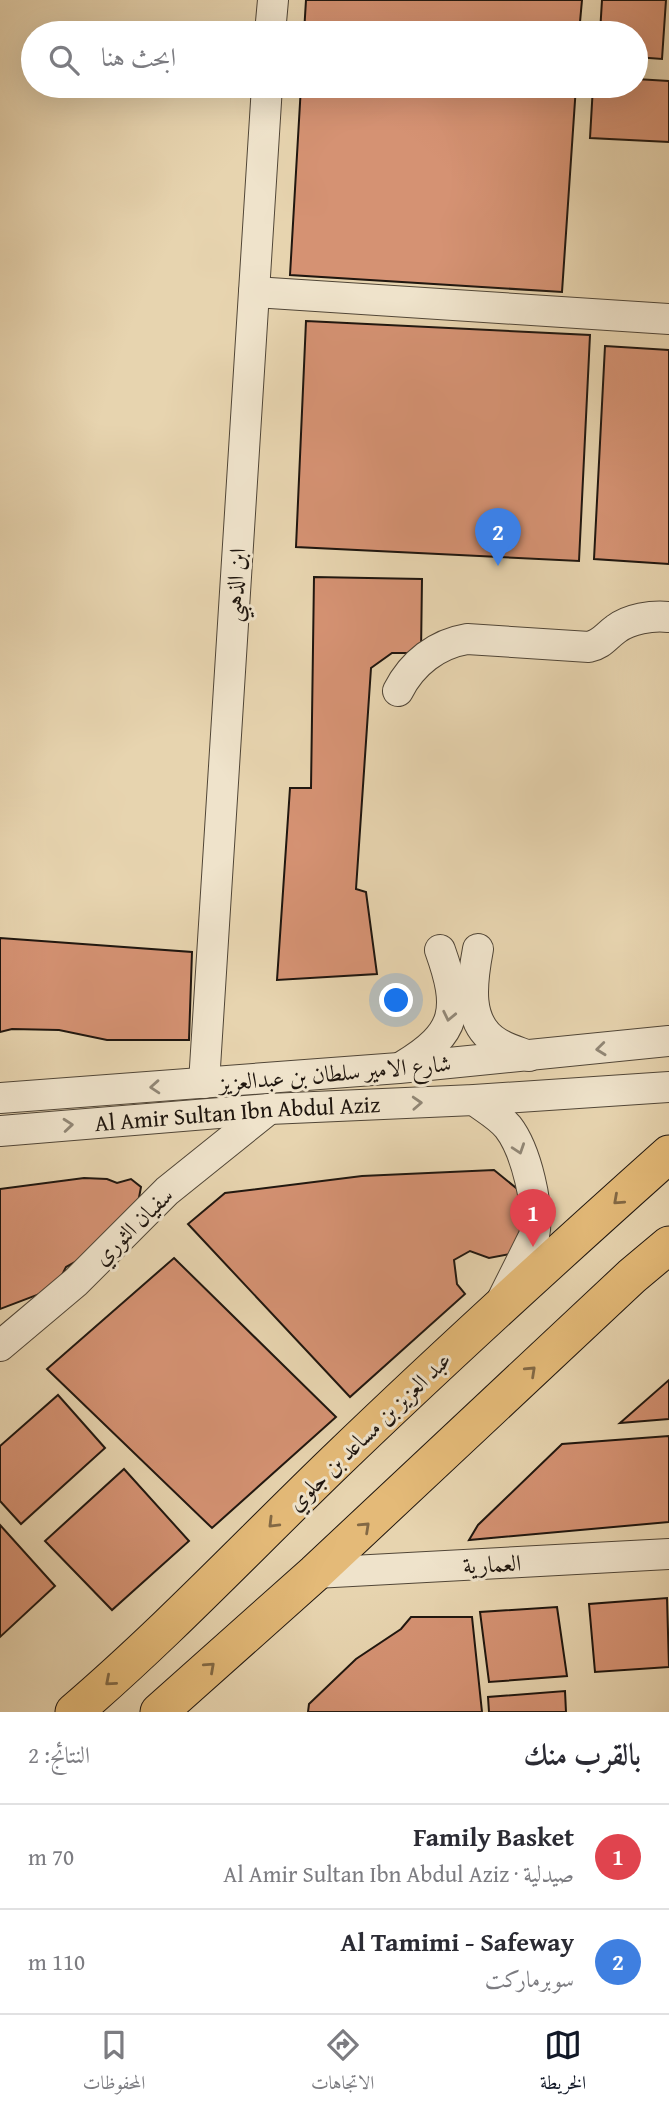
<!DOCTYPE html>
<html lang="ar">
<meta charset="utf-8">
<style>
body{margin:0;font-family:"Gentium Book Plus",Amiri,serif;background:#f7f7f7;color:#2b2b33;direction:rtl}
.you{position:absolute;left:397px;top:1001px;width:24px;height:24px;margin:-18px;border:5px solid #fff;border-radius:50%;background:#1a73e8;box-shadow:0 0 0 10px #1a73e833}
.badge{display:grid;place-items:center;width:46px;height:46px;border-radius:50%;background:#111827;color:#fff;font-size:23px;font-weight:700}
.pin{position:absolute;translate:-50% -58px;filter:drop-shadow(0 2px 4px #0008)}
.pin::after{content:'';position:absolute;top:37px;width:24px;height:21px;background:inherit;clip-path:polygon(0 0,100% 0,50% 100%)}
.list{margin:0;padding:0;list-style:none}
h2{display:flex;justify-content:space-between;align-items:center;height:91px;margin:0;padding:0 28px;font-size:30px}
h2 small{font-size:23px;font-weight:400;color:#7c7c81}
.list li{display:grid;grid-template-columns:46px 1fr auto;gap:21px;align-items:center;box-sizing:border-box;height:105px;padding:0 28px;border-top:2px solid #e1e1e2}
.list b{display:block;font-size:26px;white-space:nowrap}
.list p{margin:0;font-size:23px;white-space:nowrap;color:#7c7c81}
.list em{font-size:23px;font-style:normal;color:#7c7c81}
.icon{flex:none;width:38px;height:38px;fill:none;stroke:currentColor;stroke-width:2;stroke-linecap:round;stroke-linejoin:round}
.map{position:relative;flex:none;width:669px;height:1712px;overflow:hidden;direction:ltr}
.search{position:absolute;background:#fff;box-shadow:0 7px 28px #0002;left:21px;right:21px;top:21px;height:77px;display:flex;align-items:center;gap:18px;box-sizing:border-box;padding:0 24px;border-radius:38px;color:#7c7c81;font-size:26px}
.sheet{height:301px;background:#fff}
nav{display:flex;justify-content:space-around;align-items:center;box-sizing:border-box;height:98px;border-top:2px solid #e1e1e2;background:#fff;font-size:19px;color:#7c7c81}
nav a{display:grid;justify-items:center;gap:4px}
nav .on{color:#111827}
.map>svg:first-child{display:block}
</style>
<div class="map">
<svg width="669" height="1712" viewBox="0 0 669 1712">
<rect width="100%" height="100%" fill="#e7d4af"/>
<filter id="stains"><feTurbulence type="fractalNoise" baseFrequency=".00286" numOctaves="4"/><feColorMatrix values="0 0 0 0 .2 0 0 0 0 .09 0 0 0 0 .02 0 0 0 .5 -.17"/></filter>
<radialGradient id="worn" r=".72"><stop offset=".6" stop-color="#630" stop-opacity="0"/><stop offset="1" stop-color="#630" stop-opacity=".3"/></radialGradient>
<g fill="#d59273" stroke="#1f160f" stroke-width="2">
<polygon points="306,0 582,0 579,33 304,33"/>
<polygon points="602,0 666,0 662,59 636,57 636,33 600,33"/>
<polygon points="636,79 669,81 669,142 590,138 593,86 636,86"/>
<polygon points="301,86 576,86 562,292 290,275"/>
<polygon points="306,321 590,335 579,561 296,547"/>
<polygon points="605,346 669,350 669,564 594,559"/>
<polygon points="314,577 422,579 421,653 392,653 371,668 356,889 366,892 377,974 277,980 290,788 311,788"/>
<polygon points="0,938 192,952 189,1040 107,1040 59,1030 12,1029 0,1032"/>
<polygon points="494,1170 521,1192 524,1231 515,1253 489,1258 470,1251 454,1260 457,1284 465,1294 350,1397 188,1224 225,1193 362,1176"/>
<polygon points="84,1178 107,1179 117,1183 131,1179 141,1187 138,1203 88,1255 66,1267 60,1279 45,1292 0,1309 0,1189"/>
<polygon points="174,1258 336,1417 212,1528 47,1369"/>
<polygon points="669,1380 669,1419 620,1423"/>
<polygon points="58,1395 105,1448 21,1524 0,1501 0,1446"/>
<polygon points="669,1436 669,1522 469,1540 478,1525 562,1444"/>
<polygon points="124,1469 189,1541 112,1610 45,1541"/>
<polygon points="0,1525 55,1586 0,1637"/>
<polygon points="667,1598 669,1667 595,1672 589,1604"/>
<polygon points="557,1607 567,1676 489,1682 480,1612"/>
<polygon points="411,1617 472,1617 482,1712 308,1712 309,1704 356,1659 401,1629"/>
<polygon points="565,1691 566,1712 489,1712 488,1697"/>
</g>
<g fill="none" stroke-linecap="round" stroke-linejoin="round">
<defs>
<g id="minor">
<polyline points="270,33 273,0"/>
<polyline points="254,292 669,319"/>
<path d="M398,691C412,663 437,644 467,639L589,647C602,644 605,637 616,629C629,619 652,615 669,617"/>
<path d="M478,949C472,981 465,1024 498,1043C508,1049 519,1052 529,1056"/>
<path d="M403,1066C458,1033 461,1009 440,950"/>
<polyline points="204,1083 267,86"/>
<polyline points="0,1098 399,1068 669,1041"/>
<path d="M474,1100C486,1109 499,1116 508,1127C526,1150 540,1208 534,1236L503,1298"/>
<path id="s1" d="M0,1131L269,1109L474,1100L669,1087"/>
<polyline points="0,1346 76,1282 167,1191 269,1109"/>
<polyline points="315,1573 669,1554"/>
</g>
<g id="major">
<path d="M74,1712C165,1634 248,1546 334,1463C444,1357 556,1255 669,1154"/>
<polyline points="159,1712 315,1573 632,1276 669,1245"/>
</g>
</defs>
<use href="#minor" stroke="#514637" stroke-width="32"/>
<use href="#major" stroke="#1f160f" stroke-width="39"/>
<use href="#minor" stroke="#efe3cb" stroke-width="30"/>
<use href="#major" stroke="#e4ba78" stroke-width="37"/>
</g>
<defs><path id="oneway-chevron" d="M-2-3.5L2.5 0L-2 3.5" fill="none" stroke-width="1.6" stroke-linecap="round" stroke-linejoin="round" transform="scale(1.75)"/></defs>
<g stroke="#918776">
<use href="#oneway-chevron" transform="translate(449 1016) rotate(102)"/>
<use href="#oneway-chevron" transform="translate(601 1049) rotate(174)"/>
<use href="#oneway-chevron" transform="translate(155 1087) rotate(176)"/>
<use href="#oneway-chevron" transform="translate(417 1103) rotate(-3)"/>
<use href="#oneway-chevron" transform="translate(68 1125) rotate(-5)"/>
<use href="#oneway-chevron" transform="translate(519 1149) rotate(71)"/>
</g>
<g stroke="#826844">
<use href="#oneway-chevron" transform="translate(618 1200) rotate(138)"/>
<use href="#oneway-chevron" transform="translate(531 1371) rotate(-43)"/>
<use href="#oneway-chevron" transform="translate(273 1523) rotate(135)"/>
<use href="#oneway-chevron" transform="translate(365 1527) rotate(-43)"/>
<use href="#oneway-chevron" transform="translate(210 1667) rotate(-42)"/>
<use href="#oneway-chevron" transform="translate(110 1681) rotate(139)"/>
</g>
<g text-anchor="middle" stroke-width="6" stroke-linejoin="round" paint-order="stroke">
<g font-size="23" fill="#1f160f" stroke="#efe3cb">
<text transform="translate(235 585) rotate(-86)" y="8">ابن الذهبي</text>
<text transform="translate(335 1073) rotate(-5)" y="8">شارع الامير سلطان بن عبدالعزيز</text>
<text dy="8" stroke="none"><textPath href="#s1" startOffset="238">Al Amir Sultan Ibn Abdul Aziz</textPath></text>
<text transform="translate(133 1226) rotate(-44)" y="8">سفيان الثوري</text>
<text transform="translate(369 1431) rotate(-44)" y="8">عبد العزيز بن مساعد بن جلوي</text>
<text transform="translate(492 1564) rotate(-3)" y="8">العمارية</text>
</g>
</g>
<rect width="100%" height="100%" filter="url(#stains)"/>
<rect width="100%" height="100%" fill="url(#worn)"/>
</svg>
<div class="you"></div>
<div class="pin badge" style="left:533px;top:1247px;background:#e0444e">1</div>
<div class="pin badge" style="left:498px;top:566px;background:#3f7fe0">2</div>
<div class="search"><svg class="icon" aria-label="search" viewBox="0 0 24 24"><circle cx="10" cy="10" r="6"/><path d="M15 15l6 6"/></svg>ابحث هنا</div>
</div>
<section class="sheet">
<h2>بالقرب منك<small>النتائج: 2</small></h2>
<ul class="list">
<li><span class="badge" style="background:#e0444e">1</span><div><b>Family Basket</b><p>صيدلية · Al Amir Sultan Ibn Abdul Aziz</p></div><em>70 m</em></li>
<li><span class="badge" style="background:#3f7fe0">2</span><div><b>Al Tamimi - Safeway</b><p>سوبرماركت</p></div><em>110 m</em></li>
</ul>
</section>
<nav>
<a class="on"><svg class="icon" aria-label="map" viewBox="0 0 24 24"><path d="M3 6l6-2 6 2 6-2v14l-6 2-6-2-6 2zM9 4v14M15 6v14"/></svg>الخريطة</a>
<a><svg class="icon" aria-label="directions" viewBox="0 0 24 24"><path d="M12 3l9 9-9 9-9-9zM9 14v-3h6M13 9l2 2-2 2"/></svg>الاتجاهات</a>
<a><svg class="icon" aria-label="saved" viewBox="0 0 24 24"><path d="M7 4h10v16l-5-4-5 4z"/></svg>المحفوظات</a>
</nav>
